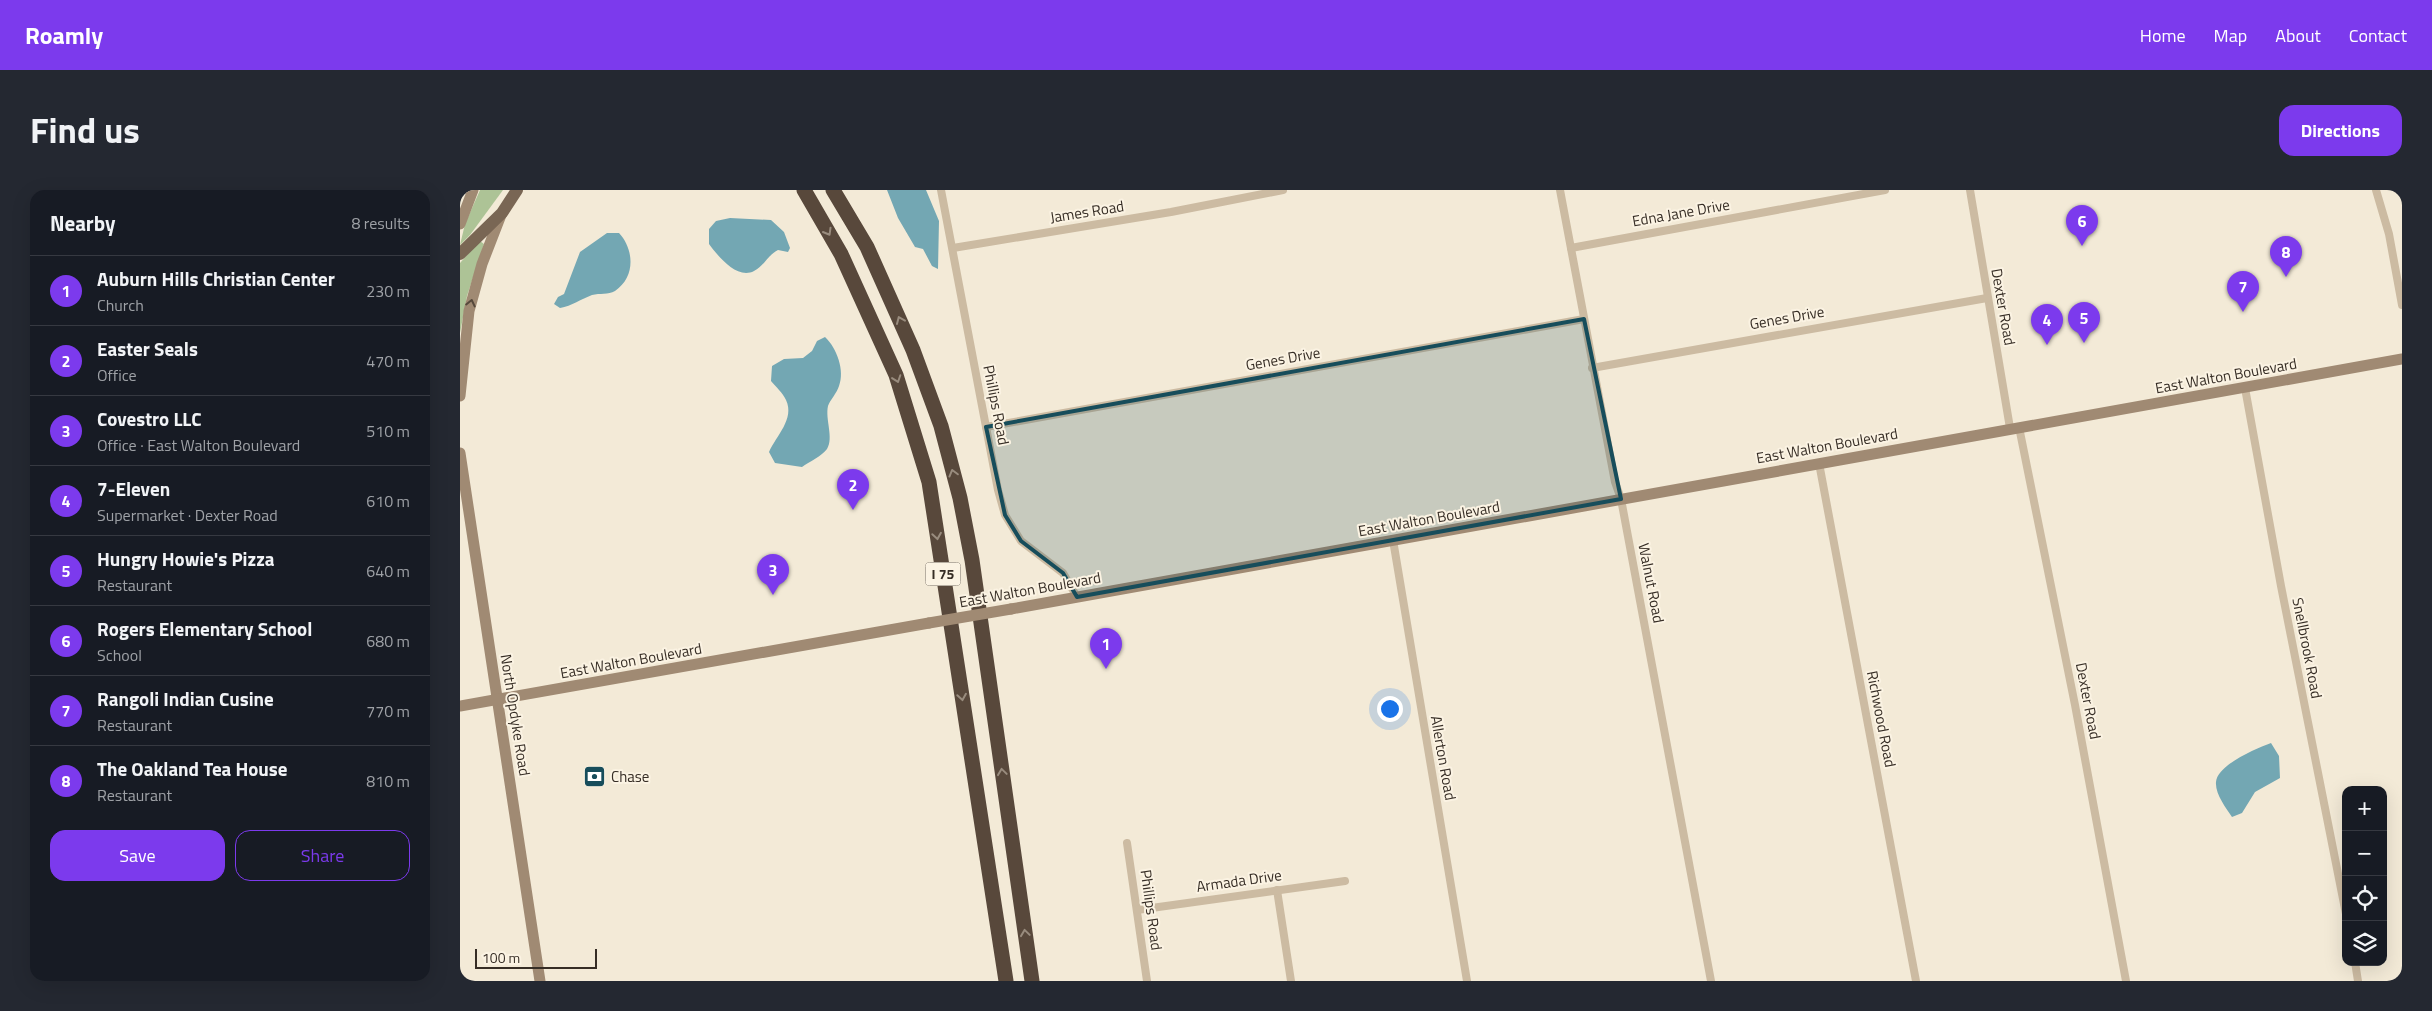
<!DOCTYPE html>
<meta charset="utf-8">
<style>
body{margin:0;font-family:"Titillium Web",sans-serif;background:#242831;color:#f1f3f6}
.controls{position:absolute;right:15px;bottom:15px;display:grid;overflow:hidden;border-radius:10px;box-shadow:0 5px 20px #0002}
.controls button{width:45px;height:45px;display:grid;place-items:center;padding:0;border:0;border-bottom:1px solid #363941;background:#171b24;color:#f1f3f6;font:25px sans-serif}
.scale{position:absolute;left:15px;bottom:12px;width:122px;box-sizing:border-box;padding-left:5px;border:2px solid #362d25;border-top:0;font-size:14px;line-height:18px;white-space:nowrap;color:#362d25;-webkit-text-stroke:4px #fbf3e3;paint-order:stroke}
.you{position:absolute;left:929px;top:518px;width:18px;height:18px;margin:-12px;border:4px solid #fff;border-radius:50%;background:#1a73e8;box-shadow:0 0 0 8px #1a73e833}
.badge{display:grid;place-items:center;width:32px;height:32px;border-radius:50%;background:#7c3aed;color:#fff;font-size:16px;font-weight:700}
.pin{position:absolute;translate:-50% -41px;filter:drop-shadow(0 1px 2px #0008)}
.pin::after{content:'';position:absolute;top:26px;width:18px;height:15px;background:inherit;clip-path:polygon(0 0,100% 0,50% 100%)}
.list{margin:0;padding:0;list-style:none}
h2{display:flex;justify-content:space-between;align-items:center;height:65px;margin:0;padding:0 20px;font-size:21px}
h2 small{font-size:16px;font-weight:400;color:#9ea1a6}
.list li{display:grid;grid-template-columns:32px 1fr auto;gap:15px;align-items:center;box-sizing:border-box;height:70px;padding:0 20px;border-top:1px solid #363941}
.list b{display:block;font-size:19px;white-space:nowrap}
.list p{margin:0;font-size:16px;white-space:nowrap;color:#9ea1a6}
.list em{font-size:16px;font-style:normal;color:#9ea1a6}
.actions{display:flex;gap:10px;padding:15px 20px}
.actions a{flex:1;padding:11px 0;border:1px solid #7c3aed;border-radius:15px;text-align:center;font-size:18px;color:#7c3aed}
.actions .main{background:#7c3aed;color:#fff}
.icon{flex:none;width:28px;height:28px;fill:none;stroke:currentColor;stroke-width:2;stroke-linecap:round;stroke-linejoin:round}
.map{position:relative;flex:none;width:1942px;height:791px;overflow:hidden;border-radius:15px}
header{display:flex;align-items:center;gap:30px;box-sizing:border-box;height:70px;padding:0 25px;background:#7c3aed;color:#fff}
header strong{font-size:24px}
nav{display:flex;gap:28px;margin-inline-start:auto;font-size:18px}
.intro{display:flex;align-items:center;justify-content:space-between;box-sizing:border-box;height:120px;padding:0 30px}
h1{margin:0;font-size:35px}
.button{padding:12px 22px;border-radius:15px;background:#7c3aed;color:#fff;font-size:18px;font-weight:700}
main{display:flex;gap:30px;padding:0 30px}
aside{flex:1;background:#171b24;border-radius:15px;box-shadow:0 5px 20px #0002}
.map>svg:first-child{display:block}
</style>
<header>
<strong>Roamly</strong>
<nav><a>Home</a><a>Map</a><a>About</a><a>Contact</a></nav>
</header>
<div class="intro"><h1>Find us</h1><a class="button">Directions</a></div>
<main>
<aside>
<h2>Nearby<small>8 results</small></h2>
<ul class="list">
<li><span class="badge">1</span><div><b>Auburn Hills Christian Center</b><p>Church</p></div><em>230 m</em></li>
<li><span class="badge">2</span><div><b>Easter Seals</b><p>Office</p></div><em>470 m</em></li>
<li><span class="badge">3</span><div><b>Covestro LLC</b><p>Office · East Walton Boulevard</p></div><em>510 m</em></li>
<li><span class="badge">4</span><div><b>7-Eleven</b><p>Supermarket · Dexter Road</p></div><em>610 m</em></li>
<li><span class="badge">5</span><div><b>Hungry Howie's Pizza</b><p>Restaurant</p></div><em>640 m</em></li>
<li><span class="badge">6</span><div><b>Rogers Elementary School</b><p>School</p></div><em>680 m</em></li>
<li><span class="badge">7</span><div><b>Rangoli Indian Cusine</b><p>Restaurant</p></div><em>770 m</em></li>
<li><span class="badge">8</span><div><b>The Oakland Tea House</b><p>Restaurant</p></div><em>810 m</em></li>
</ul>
<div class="actions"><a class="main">Save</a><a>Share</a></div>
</aside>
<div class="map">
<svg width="1942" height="791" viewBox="0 0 1942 791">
<rect width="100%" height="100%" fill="#f3ead7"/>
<g fill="#adc396">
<polygon points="20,0 43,0 10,45 0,55 5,34"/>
<polygon points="20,51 24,54 7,106 0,143 0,73"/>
</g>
<g fill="#73a7b3">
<polygon points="427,0 466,0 479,31 478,79 472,76 463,59 455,57 438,28"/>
<path d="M270,28L311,30L324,42L330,58L328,62L318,60C308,65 304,76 294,81C277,90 258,66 249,54V39L256,31Z"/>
<path d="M147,43H159C174,59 176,87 155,101C148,105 140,103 132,105C121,109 112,116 100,118L94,114L98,107L104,104L120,62Z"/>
<path d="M365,147C377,158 385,181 379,196C377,203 370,210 368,216C365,229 374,248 367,259C362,266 349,272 342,277L315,273L309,262C316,246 335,229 326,210C323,203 316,197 311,191L312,176L324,169L343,168L352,161L357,151Z"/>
<path d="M1811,553L1819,566L1820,588L1795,602L1782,623L1772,627C1766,618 1755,604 1756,592C1757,575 1797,558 1811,553Z"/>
</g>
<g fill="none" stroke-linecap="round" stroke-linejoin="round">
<g stroke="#ccbba2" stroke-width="8">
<polyline points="481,0 538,300 545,325 561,351 603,383 617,407"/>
<polyline points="1100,0 1155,292 1161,309 1251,791"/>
<polyline points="1510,0 1550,238"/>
<polyline points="1916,0 1929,44 1942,115"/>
<polyline points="493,58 711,22 823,0"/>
<polyline points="1111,58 1425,0"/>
<polyline points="1132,178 1527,108"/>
<polyline points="1785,198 1821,396 1886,724"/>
<polyline points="526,237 1124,129"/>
<polyline points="1559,237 1615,515 1666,791"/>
<polyline points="1359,273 1456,791"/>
<polyline points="933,350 1007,791"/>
<polyline points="667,653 687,791"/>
<polyline points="817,700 831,791"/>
<polyline points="677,720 885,691"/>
<polyline points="1895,772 1898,791"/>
</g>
<g stroke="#a08a73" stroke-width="11">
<polyline points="0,34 13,0"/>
<polyline points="0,206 9,121 22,74 41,25"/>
<polyline points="0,263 80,791"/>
<polyline points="551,419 1942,169"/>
<polyline points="0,516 469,433"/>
</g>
<polyline stroke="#796654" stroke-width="12" points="0,64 42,23 57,0"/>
<g stroke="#58483b" stroke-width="15">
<polyline points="344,0 381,64 436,185 469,292 546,791"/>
<polyline points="373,0 407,57 453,160 481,236 500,308 512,370 572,791"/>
</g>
<polyline stroke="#a08a73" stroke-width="11" points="469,433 551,419"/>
</g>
<defs><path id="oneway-chevron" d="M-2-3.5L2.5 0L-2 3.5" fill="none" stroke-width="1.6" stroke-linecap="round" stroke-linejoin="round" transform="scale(1.25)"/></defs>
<g stroke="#998c7e">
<use href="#oneway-chevron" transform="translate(368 42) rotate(60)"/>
<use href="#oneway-chevron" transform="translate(440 130) rotate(-113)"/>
<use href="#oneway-chevron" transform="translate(437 189) rotate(71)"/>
<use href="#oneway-chevron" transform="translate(493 283) rotate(-105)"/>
<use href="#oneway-chevron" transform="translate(477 346) rotate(81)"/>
<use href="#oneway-chevron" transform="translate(502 507) rotate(81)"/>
<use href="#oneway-chevron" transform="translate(542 582) rotate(-98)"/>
<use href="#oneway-chevron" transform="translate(565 743) rotate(-98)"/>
</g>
<use stroke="#56493c" href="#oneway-chevron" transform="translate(11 113) rotate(-77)"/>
<path fill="#174d5b" fill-opacity="0.2" stroke="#174d5b" stroke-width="4" stroke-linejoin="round" d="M1124,129L1161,309L617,407L603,383L561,351L545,325L526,237Z"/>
<defs>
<symbol id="bank-square" viewBox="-11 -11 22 22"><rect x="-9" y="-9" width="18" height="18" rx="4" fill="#174d5b" stroke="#fbf3e3"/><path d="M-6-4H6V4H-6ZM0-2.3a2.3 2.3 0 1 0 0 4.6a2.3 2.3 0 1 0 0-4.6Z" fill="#fff"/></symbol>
</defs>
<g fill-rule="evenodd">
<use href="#bank-square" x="122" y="574" width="25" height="25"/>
</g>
<g text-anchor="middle" stroke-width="4" stroke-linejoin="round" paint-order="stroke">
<rect fill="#fbf3e3" stroke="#71685e" stroke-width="1" x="465.5" y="372.5" width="35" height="23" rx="4"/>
<g font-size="14" font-weight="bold" fill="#362d25">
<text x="483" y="389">I 75</text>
</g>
<g font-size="15" fill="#362d25" stroke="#fbf3e3">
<text transform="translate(627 22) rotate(-9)" y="5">James Road</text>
<text transform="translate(1221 23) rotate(-10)" y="5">Edna Jane Drive</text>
<text transform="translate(1543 117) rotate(80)" y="5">Dexter Road</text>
<text transform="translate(1327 128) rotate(-10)" y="5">Genes Drive</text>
<text transform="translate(823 169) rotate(-10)" y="5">Genes Drive</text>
<text transform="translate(1766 186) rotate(-10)" y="5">East Walton Boulevard</text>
<text transform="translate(536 215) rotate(79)" y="5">Phillips Road</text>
<text transform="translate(1367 256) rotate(-10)" y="5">East Walton Boulevard</text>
<text transform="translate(969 329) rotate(-10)" y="5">East Walton Boulevard</text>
<text transform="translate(1191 393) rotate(79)" y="5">Walnut Road</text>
<text transform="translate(570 400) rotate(-10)" y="5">East Walton Boulevard</text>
<text transform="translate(1847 458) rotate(79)" y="5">Snellbrook Road</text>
<text transform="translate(171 471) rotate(-10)" y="5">East Walton Boulevard</text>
<text transform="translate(1628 511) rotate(79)" y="5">Dexter Road</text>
<text transform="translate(55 525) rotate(81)" y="5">North Opdyke Road</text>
<text transform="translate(1421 529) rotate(79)" y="5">Richwood Road</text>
<text transform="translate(983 568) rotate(80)" y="5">Allerton Road</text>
<text transform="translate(779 691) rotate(-8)" y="5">Armada Drive</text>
<text transform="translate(691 720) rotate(82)" y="5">Phillips Road</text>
</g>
<g font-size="15" fill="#362d25" stroke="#fbf3e3" text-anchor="start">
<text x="151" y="592">Chase</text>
</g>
</g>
</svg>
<div class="controls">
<button>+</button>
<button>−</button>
<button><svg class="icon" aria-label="locate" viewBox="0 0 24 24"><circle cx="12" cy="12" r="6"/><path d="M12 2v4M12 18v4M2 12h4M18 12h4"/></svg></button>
<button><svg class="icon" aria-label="layers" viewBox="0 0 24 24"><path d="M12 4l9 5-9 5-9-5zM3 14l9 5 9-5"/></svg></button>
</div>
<div class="scale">100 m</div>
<div class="you"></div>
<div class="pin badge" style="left:646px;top:479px">1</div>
<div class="pin badge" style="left:393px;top:320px">2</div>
<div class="pin badge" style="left:313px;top:405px">3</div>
<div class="pin badge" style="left:1587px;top:155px">4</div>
<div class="pin badge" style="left:1624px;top:153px">5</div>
<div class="pin badge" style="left:1622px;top:56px">6</div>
<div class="pin badge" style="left:1783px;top:122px">7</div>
<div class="pin badge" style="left:1826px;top:87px">8</div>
</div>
</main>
